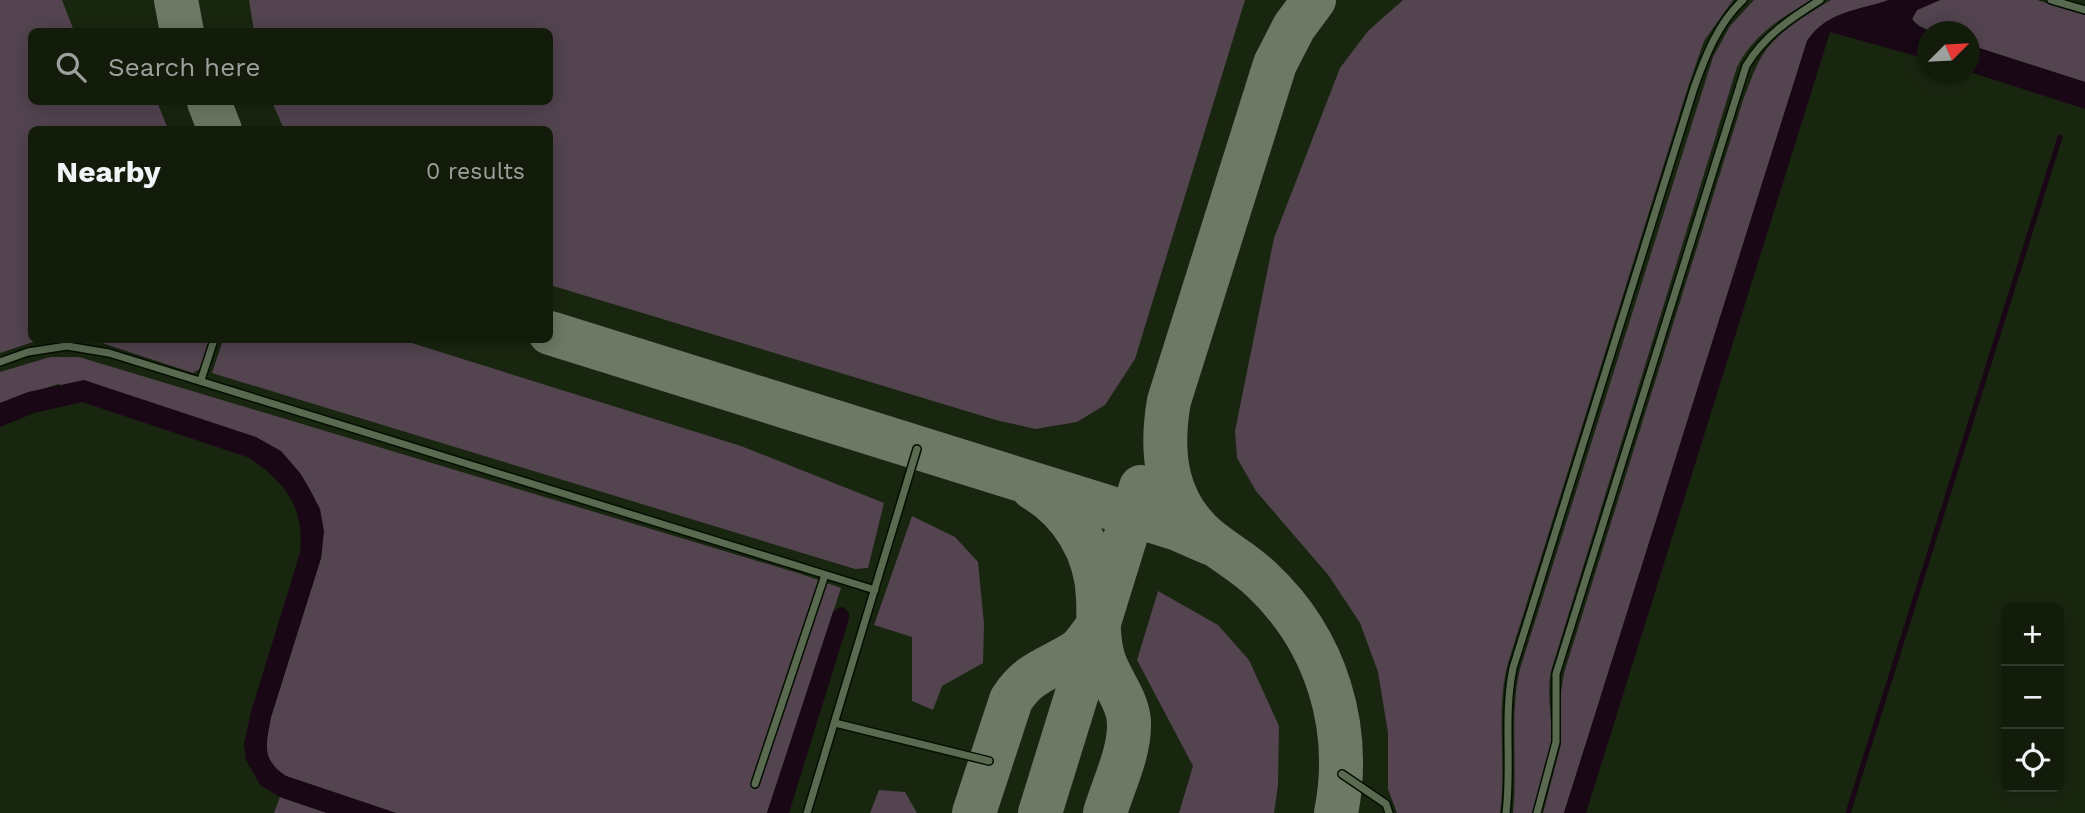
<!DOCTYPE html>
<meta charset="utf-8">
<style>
body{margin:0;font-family:"Work Sans",sans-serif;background:#1c2514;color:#f1f3f6}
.controls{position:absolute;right:21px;bottom:21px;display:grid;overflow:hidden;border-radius:10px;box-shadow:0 4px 18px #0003}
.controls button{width:63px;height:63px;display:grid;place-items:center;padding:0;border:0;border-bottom:2px solid #323a2c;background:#131c0b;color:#f1f3f6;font:35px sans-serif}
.compass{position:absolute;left:1917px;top:21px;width:63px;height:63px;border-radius:50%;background:#131c0b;box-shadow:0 4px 18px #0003;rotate:66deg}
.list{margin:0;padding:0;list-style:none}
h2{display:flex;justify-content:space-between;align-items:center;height:91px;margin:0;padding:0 28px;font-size:30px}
h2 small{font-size:23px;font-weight:400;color:#9da19d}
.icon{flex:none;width:38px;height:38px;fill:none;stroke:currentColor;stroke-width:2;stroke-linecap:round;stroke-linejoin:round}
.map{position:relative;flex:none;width:2085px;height:813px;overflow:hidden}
.search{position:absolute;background:#131c0b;box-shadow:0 4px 18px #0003;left:28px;top:28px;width:525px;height:77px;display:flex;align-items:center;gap:18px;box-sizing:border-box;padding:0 24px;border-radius:10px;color:#9da19d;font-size:26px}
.panel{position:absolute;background:#131c0b;box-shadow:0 4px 18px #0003;left:28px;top:126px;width:525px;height:217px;border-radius:10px}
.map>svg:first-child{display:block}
</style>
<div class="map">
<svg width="2085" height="813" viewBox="0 0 2085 813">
<rect width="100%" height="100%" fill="#19260f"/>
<g fill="#534450">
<polygon points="0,0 62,0 74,31 32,32 32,102 157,102 168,129 32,130 32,340 39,340 0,353"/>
<polygon points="249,0 1245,0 1135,359 1105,405 1077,422 1035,429 996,420 550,285 550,130 284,129 272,102 550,102 550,32 254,31"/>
<path d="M1403,0H1733L1704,41L1688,87L1508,663C1495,711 1507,764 1500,813H1397L1388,789V733L1378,672L1360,623L1329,576L1256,491L1237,458L1235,431L1274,238L1340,68L1368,31Z"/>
<path d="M1754,0H1812C1782,17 1753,35 1737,67L1551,671C1546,695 1553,719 1551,743C1550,767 1540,790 1533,813H1513C1518,765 1509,716 1520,669L1713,57L1730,26Z"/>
<path d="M1831,0H1889C1857,11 1827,11 1807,41L1564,813H1543L1561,744V692L1564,673L1743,100C1750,83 1755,65 1766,50C1782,29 1808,14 1831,0Z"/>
<path d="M1940,0H2037L2085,15V82L1970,45L1969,32C1949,31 1926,36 1912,19L1917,10Z"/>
<polygon points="93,340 210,340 200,369 193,373"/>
<polygon points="223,340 402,340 741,446 884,503 868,568 855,569 212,373"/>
<path d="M50,357H79L801,574L841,588L767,813H396L286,776L275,769L267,755L266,744L271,717L321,558C326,519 320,506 300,473L58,384L0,403V372Z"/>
<polygon points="912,516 955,537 978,562 984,624 983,663 942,686 933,710 912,701 912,637 874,625"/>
<polygon points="1158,591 1218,625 1249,660 1279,726 1278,785 1274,813 1179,813 1193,766 1137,660"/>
<polygon points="879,790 905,792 917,813 870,813"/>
<polygon points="280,797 327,813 274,813"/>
</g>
<g fill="#190716">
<path d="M1889,0H1940L1917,10L1912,19L1918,26L1929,31L1927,59L1830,32L1586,813H1564L1807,41C1827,11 1857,11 1889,0Z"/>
<polygon points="1969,45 2085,82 2085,109 1970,72"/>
<path d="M84,380L256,437L281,451L300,473L309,488L320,509L324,531L321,558L271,717C266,745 261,759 286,776L396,813H327L280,797L260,785L246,760L244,744L251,712L300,553C305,508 285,480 247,457L82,402L34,413L0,427V403L28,392Z"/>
<polygon points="844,607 849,613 849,619 789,813 767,813 833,612 838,608"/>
</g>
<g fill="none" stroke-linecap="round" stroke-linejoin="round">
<polyline stroke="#190716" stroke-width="5" points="1848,813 2060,137"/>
<g stroke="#6d7865" stroke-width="44">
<polyline points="176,0 182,32"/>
<path d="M1314,0L1294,27L1275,64L1169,401C1160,452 1165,502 1207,538C1225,553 1246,564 1262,580C1326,640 1353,727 1336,813"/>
<polyline points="209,102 220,130"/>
<polyline points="550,333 1178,529 1210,543"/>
<path d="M1033,488C1072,511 1097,553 1098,598C1099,618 1097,637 1103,657C1109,680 1130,701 1129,726C1129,754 1113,786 1105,813"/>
<path d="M974,813L1011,700C1029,671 1050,669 1076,652C1085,646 1091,634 1098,626"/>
<polyline points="1040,813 1141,487"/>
</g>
<defs>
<g id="service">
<polyline points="2051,0 2085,10"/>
<polyline points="0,362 28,352 67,346 109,353 875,590"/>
<polyline points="201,380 214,340"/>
<polyline points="835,723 989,761"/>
<polyline points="1342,774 1386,804 1389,813"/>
<polyline points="755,784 825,575"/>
<polyline points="807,813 917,449"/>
<path d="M1506,813C1512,765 1503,716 1513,668L1694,88C1705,57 1718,23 1743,0"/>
<path d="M1537,813L1556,742V674L1746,66C1764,36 1791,18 1820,0"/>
</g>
</defs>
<use href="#service" stroke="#040e00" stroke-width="10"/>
<use href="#service" stroke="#5a6a51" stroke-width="7"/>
</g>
</svg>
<div class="controls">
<button>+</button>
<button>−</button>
<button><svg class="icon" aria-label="locate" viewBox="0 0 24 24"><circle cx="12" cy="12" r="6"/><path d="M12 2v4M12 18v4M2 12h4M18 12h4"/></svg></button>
</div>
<svg class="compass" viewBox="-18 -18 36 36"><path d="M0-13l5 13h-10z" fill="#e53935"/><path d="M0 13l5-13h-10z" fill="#9da19d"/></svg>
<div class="search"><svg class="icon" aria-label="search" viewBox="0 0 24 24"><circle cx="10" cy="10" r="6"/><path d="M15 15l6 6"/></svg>Search here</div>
<section class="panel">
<h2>Nearby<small>0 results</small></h2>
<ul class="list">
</ul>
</section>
</div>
